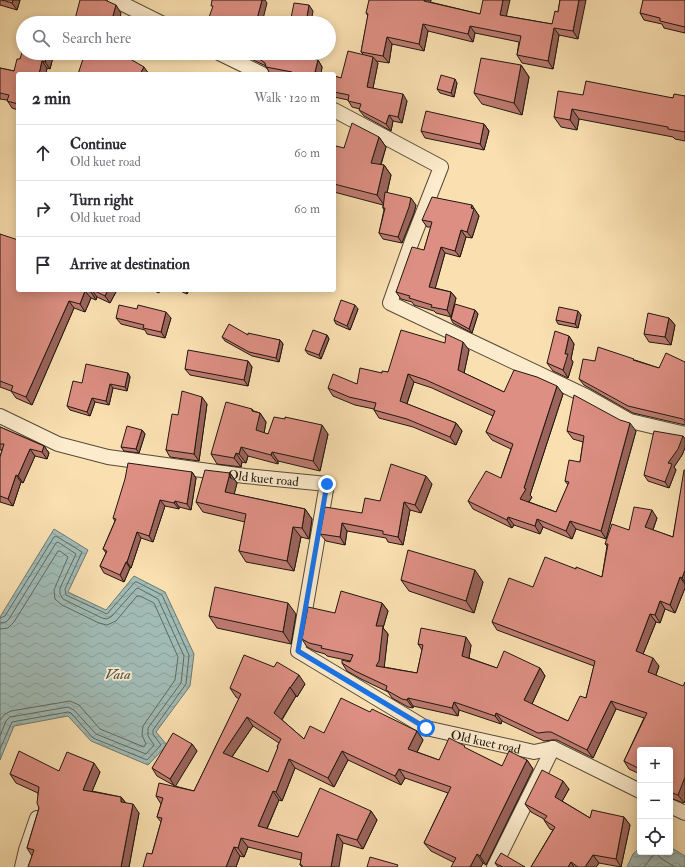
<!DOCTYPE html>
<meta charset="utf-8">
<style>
body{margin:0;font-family:"IM FELL Double Pica",serif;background:#f2f2f3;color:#2b2b33}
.controls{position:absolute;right:12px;bottom:12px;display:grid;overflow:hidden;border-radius:4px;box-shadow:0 2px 10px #0003}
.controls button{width:36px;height:36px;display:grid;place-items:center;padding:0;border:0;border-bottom:1px solid #e1e1e2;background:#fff;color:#2b2b33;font:20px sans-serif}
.stop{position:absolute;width:12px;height:12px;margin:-9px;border:3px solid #1a73e8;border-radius:50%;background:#fff}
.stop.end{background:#1a73e8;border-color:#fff;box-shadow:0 1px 4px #0008}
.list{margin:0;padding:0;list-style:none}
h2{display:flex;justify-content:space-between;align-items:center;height:52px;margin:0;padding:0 16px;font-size:17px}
h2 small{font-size:13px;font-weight:400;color:#7c7c81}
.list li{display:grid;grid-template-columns:26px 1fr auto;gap:12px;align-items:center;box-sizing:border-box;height:56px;padding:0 16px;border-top:1px solid #e1e1e2}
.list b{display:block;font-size:15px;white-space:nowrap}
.list p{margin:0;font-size:13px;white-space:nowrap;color:#7c7c81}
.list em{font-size:13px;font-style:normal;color:#7c7c81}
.icon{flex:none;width:22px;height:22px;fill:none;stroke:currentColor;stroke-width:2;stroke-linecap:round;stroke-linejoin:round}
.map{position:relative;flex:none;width:685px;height:867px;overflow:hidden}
.search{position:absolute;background:#fff;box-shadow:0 2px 10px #0003;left:16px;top:16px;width:320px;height:44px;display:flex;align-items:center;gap:10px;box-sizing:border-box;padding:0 14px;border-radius:22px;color:#7c7c81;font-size:15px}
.panel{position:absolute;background:#fff;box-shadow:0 2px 10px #0003;left:16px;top:72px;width:320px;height:220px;border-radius:4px}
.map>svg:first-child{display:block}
</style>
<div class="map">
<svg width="685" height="867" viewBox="0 0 685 867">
<defs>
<pattern id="water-waves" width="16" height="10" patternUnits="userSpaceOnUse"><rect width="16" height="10" fill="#a1bbb5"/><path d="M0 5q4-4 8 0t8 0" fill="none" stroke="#8aa09a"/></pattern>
</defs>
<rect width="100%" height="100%" fill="#fae0b1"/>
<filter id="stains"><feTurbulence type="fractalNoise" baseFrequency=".005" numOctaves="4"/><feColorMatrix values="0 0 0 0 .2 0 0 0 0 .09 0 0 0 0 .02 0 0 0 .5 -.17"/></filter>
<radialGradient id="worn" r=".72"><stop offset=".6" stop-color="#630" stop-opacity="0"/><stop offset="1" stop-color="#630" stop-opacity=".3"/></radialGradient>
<g fill="url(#water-waves)" stroke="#6d7a73">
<polygon points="54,529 88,550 68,592 106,610 134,576 165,592 194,654 190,686 156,732 167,745 148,765 91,741 68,716 14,726 0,760 0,617"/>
<polygon points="670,847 685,856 685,867 627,867 633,854 640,848 640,852 670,852"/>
</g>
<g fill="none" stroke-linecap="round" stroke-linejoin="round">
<g stroke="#606a62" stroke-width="1">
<polyline points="0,618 5,616 54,537 56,536 82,552 65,589 66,595 107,614 135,582 137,582 162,595 189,655 186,684 153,730 153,734 161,745 147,760 93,738 71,713 68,712 12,722 0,749"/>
<polyline points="0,623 6,622 9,619 56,543 58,542 76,554 60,588 60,594 63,599 102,618 107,619 112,616 136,589 138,588 158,599 184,656 181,683 148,728 148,736 154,745 146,754 96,734 74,710 68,707 10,717 6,721 0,736"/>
<polyline points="0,629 8,628 14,622 58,551 60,551 68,557 54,590 55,599 62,605 99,623 107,625 116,621 137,596 140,596 154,603 178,657 175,680 143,726 142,735 146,744 144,747 100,729 79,705 70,701 11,711 5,714 0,720"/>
<polyline points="644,867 655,853 662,859 675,867"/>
</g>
<defs>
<g id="street">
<polyline points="115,0 161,23"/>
<polyline points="219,53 262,74"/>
<polyline points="334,110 441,167 412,241 390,303 586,396 630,421 685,434"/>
<path id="s1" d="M0,416L58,444L108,457L245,476L327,484L298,651L426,728L534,752L553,748L640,791"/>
<polyline points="670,806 685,813"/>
<polyline points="22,867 26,850 37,818"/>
<polyline points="494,867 553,748"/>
</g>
</defs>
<use href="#street" stroke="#564a38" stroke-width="16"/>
<use href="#street" stroke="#fcebcc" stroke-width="14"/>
</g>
<g fill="#be7b71" stroke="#20180f" fill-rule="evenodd">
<polygon points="0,0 20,0 17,10 0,5"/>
<polygon points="431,0 430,2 480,14 506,16 552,24 558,12 560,0 578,39 559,35 553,69 522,63 517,55 519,42 475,33 473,42 428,31 424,51 392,44 389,63 376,61 378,63 373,88 407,101 402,123 393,121 391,131 364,116 359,110 360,109 352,107 348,100 334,97 334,76 341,78 363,54 361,52 368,16 366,13"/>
<polygon points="685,0 685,33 664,28 662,24 644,20 640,13"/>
<polygon points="23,53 54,53 50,69 47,68 46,74 18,74 18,110 12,108 7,100 0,99 0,68 14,71"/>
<polygon points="238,53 306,53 306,58 318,60 322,67 321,73 326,74 270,74 266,66"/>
<polygon points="521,65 529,77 522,115 482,104 474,93"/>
<polygon points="457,83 454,97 440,93 437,89"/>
<polygon points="583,95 673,98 685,96 685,141 675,139 673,137 579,119 577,130 561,127 554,117"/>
<polygon points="484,124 489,131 484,150 425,138 421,131"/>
<polygon points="379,137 386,147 381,165 384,165 391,175 387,193 416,205 414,213 402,243 383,239 379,233 384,210 383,208 383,205 334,192 334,153 344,148"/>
<polygon points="476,211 476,212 479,216 472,238 466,237 460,257 445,253 435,288 451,292 456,298 452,314 475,310 478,314 472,333 453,323 451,319 451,317 436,313 434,311 414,305 412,302 401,299 396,292 424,250 431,227 427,227 422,220"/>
<polygon points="0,234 18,290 117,290 110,303 97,297 96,300 91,298 85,312 74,308 32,405 16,398 11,391 0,387"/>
<polygon points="152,290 160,290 159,293"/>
<polygon points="178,290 189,290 187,294"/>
<polygon points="358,309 350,330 336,324 334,320"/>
<polygon points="581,315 578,328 558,324 556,320"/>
<polygon points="116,318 171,318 165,338 147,334 145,330 121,324"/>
<polygon points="669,318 675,325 671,345 649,342 644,334"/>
<polygon points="248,335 280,340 283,344 279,362 252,356 225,341 222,337"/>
<polygon points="327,335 329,339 321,359 308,354 305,350"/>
<polygon points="569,336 574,344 571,359 573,362 568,378 553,371 547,363"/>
<polygon points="445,343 469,350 464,373 504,392 563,394 530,495 532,497 529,502 556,512 568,485 565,481 580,462 583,442 573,439 567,431 636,431 606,539 576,529 572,539 543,527 540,534 514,525 512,528 473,509 468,501 501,478 511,449 492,440 486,432 493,416 432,388 414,382 407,404 456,423 462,431 456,445 413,427 379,418 374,410 374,409 355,405 333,396 328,388 357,384 382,373 388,372"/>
<polygon points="635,360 659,368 685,362 685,425 633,413 584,385 579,379 595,361"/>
<polygon points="248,361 252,367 248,386 190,375 185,369"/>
<polygon points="128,373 130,377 127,391 113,388 109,405 95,402 90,416 70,410 67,406 82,383"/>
<polygon points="207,404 199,461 170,457 166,450 178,415"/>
<polygon points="254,411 260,413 266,422 264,433 268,434 328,434 320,471 278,461 278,464 248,456 246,463 242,462 241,467 217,464 211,454"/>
<polygon points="0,427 44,446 49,453 47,459 35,456 23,483 21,482 13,506 0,502 0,457 2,450 0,450"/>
<polygon points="142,430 145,434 139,453 124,451 121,447"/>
<polygon points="683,436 685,439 685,448 682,455 674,467 676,470 669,488 648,481 644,475"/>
<polygon points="685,470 685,588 675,613 665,609 660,623 656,622 643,654 659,666 656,675 684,803 670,798 670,750 640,750 640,774 629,769 624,761 644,718 616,709 593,758 557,740 552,740 544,741 502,721 501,724 459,710 458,716 413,706 413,708 408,707 392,698 388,692 361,679 347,671 342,663 350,661 327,656 325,654 315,651 307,647 302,639 335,613 382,603 388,611 383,628 388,634 384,667 417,673 422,650 418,644 471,645 469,658 497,668 540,668 545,676 532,704 568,721 586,698 594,666 497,630 492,622 533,587 576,569 602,577 607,546 605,544 629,530 657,518 653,530 673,537"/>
<polygon points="192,472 196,478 191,510 179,507 179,509 165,506 153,542 141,538 131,568 130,568 124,582 104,573 100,566 106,553 103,549 115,521 113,518"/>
<polygon points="230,473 237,483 234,494 305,509 312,519 309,539 301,537 294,571 246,562 239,551 245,522 203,512 196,502"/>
<polygon points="432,484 421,513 410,510 403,545 388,542 386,538 347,531 345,545 326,541 320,534 362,513 380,501"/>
<polygon points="401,580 483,582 474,613 409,591"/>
<polygon points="296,614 291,644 217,628 209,616"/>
<path d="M305,684L297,697L296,696L282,720L304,739L324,733L370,712L417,731L423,740L417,752L439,760L467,749L502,766L527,760L533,769L486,865L483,863L453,862L431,851L424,843L448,793L405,778L401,785L348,760L334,787L295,768L282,801L279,800L267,829L298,837L371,811L377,820L363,849L343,843L302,867L300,865L301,860L248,847L244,857L240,856L236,867H143L152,854L161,822L157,817L161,804L156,796L175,786L157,776L152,768L192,744L197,751L175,786L194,791L239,699L236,697L230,688ZM253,726L279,743L277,747L278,748L268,772L232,757Z"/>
<polygon points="59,771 100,772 92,791 121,797 126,803 139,813 129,867 28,867 32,856 27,848 39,808 38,793 16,783 10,774"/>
<polygon points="569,789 562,801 590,818 624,817 630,825 621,867 599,863 596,867 531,867 553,830 550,829 544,820 544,819 531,812 525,804"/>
<polygon points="495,863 525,867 498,867"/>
</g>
<g fill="#9b645c" stroke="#20180f">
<polygon points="13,0 20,0 17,10 12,3"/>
<polygon points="262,0 265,0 267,3 262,23 257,19"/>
<polygon points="424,0 431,0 429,8 424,1"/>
<polygon points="503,0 510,0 505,22 500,15"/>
<polygon points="579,0 586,0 578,39 573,31"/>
<polygon points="116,5 121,13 119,23 111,23"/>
<polygon points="309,5 313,11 311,23 306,23"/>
<polygon points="423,24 428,31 424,51 419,44"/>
<polygon points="470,26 475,33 473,42 468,34"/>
<polygon points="554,28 559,35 553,69 548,61"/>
<polygon points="387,37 392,44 389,63 383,56"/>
<polygon points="47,53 54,53 50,69 45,62"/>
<polygon points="301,53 306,53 305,63 300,56"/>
<polygon points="373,57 378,63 372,93 367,87"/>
<polygon points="318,60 322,67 321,74 315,72"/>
<polygon points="42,61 47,68 46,74 39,74"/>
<polygon points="521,65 529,77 522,115 514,103"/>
<polygon points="144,67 149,74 140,74"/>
<polygon points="455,79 457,83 454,97 451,93"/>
<polygon points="403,94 407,101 402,123 398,117"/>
<polygon points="572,109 579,119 577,130 570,120"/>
<polygon points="389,115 393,121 391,131 386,124"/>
<polygon points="484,124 489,131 484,150 480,144"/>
<polygon points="379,137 386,147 378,173 371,163"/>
<polygon points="384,165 391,175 384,205 377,195"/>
<polygon points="411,198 416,205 414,213 402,243 398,237"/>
<polygon points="472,205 479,216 472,238 467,232"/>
<polygon points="461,230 466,237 460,257 455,251"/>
<polygon points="441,247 445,253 434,293 429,287"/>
<polygon points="91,290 92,290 97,297 96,300 91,292"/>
<polygon points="108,290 117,290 110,303 105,296"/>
<polygon points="185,290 189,290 187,294"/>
<polygon points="85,291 91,298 85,312 80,304"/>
<polygon points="451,292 456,298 451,317 447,310"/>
<polygon points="69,301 74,308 32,405 26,397"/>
<polygon points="355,305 358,309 350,330 347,326"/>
<polygon points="475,310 478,314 472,333 469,329"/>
<polygon points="578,311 581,315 578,328 575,324"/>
<polygon points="166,312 171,318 165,338 161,332"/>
<polygon points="669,318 675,325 671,345 665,337"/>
<polygon points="327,335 329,339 321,359 319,355"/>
<polygon points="569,336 574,344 571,359 573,362 568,378 563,370 565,354"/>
<polygon points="280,340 283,344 279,362 276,358"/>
<polygon points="463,342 469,350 463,378 458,370"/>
<polygon points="248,361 252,367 248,386 244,380"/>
<polygon points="128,373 130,377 127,391 125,387"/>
<polygon points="408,374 414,382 405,409 400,401"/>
<polygon points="110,384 113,388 109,405 106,401"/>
<polygon points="557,386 563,394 530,495 532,497 525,507 520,499 524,488"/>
<polygon points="202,397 207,404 199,461 194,454"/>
<polygon points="92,398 95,402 90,416 87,412"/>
<polygon points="252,409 259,418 260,413 266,422 263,439 256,430 252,411"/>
<polygon points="456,423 462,431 456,445 450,437"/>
<polygon points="630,423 636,431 606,539 601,531"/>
<polygon points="322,425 328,434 320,471 313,461"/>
<polygon points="142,430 145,434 139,453 136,449"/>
<polygon points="683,436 685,439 685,448 682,455 674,467 676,470 669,488 665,482 668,463"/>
<polygon points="44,446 49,453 47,459 42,452"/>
<polygon points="241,447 248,456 246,463 239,454"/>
<polygon points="30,449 35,456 23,483 18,476"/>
<polygon points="272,452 278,461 278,464 271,455"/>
<polygon points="236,453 242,462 241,467 234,458"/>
<polygon points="192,472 196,478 191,510 187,504"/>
<polygon points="230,473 237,483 232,503 225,492"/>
<polygon points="16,475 21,482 13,506 8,499"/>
<polygon points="426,476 432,484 421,513 415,505"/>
<polygon points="160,500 165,506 153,542 149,536"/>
<polygon points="175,501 179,507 179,509 174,503"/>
<polygon points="404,502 410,510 403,545 398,537"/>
<polygon points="305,509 312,519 309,539 302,528"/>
<polygon points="652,510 657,518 651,535 645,527"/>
<polygon points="508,517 514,525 512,528 507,520"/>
<polygon points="537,519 543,527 540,534 535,526"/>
<polygon points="570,521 576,529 572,539 566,531"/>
<polygon points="342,523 347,531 345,545 340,537"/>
<polygon points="293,527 301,537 294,571 287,561"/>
<polygon points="137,532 141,538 131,568 127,562"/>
<polygon points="126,562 130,568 124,582 120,575"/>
<polygon points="475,570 483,582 474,613 466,601"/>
<polygon points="685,570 685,582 682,578"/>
<polygon points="680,577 685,584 685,588 675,613 670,605"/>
<polygon points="660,601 665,609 660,623 655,615"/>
<polygon points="288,603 296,614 291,644 283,632"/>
<polygon points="382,603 388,611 383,628 388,634 384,669 376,666 376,626"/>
<polygon points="650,614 656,622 641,659 636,651"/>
<polygon points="466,637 471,645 468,664 462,656"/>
<polygon points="653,658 659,666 654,680 648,672"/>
<polygon points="540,668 545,676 530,708 524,700"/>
<polygon points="299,675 305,684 297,697 290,688"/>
<polygon points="290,687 296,696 280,722 274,713"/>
<polygon points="408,698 413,706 413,708 407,700"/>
<polygon points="611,701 616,709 593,758 587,750"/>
<polygon points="454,702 459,710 458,716 452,708"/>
<polygon points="496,713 502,721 501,724 495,716"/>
<polygon points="247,717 253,726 229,761 223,753"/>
<polygon points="417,731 423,740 414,758 408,749"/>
<polygon points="192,744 197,751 175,787 170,779"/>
<polygon points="342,751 348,760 334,787 328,778"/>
<polygon points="289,759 295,768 282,801 276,792"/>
<polygon points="527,760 533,769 486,865 480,856"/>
<polygon points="94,763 100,772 89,799 83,790"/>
<polygon points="399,769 405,778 401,785 395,776"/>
<polygon points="685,777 685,800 684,803 678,795"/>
<polygon points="563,781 569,789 560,805 555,797"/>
<polygon points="273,791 279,800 264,835 258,826"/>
<polygon points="121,797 128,806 121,802"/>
<polygon points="133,804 139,813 129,867 121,867"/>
<polygon points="371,811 377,820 363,849 357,840"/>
<polygon points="624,817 630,825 621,867 616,859"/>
<polygon points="337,834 343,843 339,867 331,867"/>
<polygon points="241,838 248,847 244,857 238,848"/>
<polygon points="234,847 240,856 236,867 226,867"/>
<polygon points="477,854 483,863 481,867 470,867"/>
<polygon points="593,855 599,863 596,867 585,867"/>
<polygon points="571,862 574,867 568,867"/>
</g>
<g fill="#dd8f83" stroke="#20180f" fill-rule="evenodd">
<polygon points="2,0 13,0 12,3"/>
<polygon points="80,0 105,0 116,5 111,23 70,23 71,22 74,23"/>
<polygon points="212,0 262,0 257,19 276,23 207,23 213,6 211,6"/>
<polygon points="369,0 424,0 424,1 480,14 483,0 503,0 500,15 552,24 555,11 558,12 560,0 579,0 573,31 554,28 548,61 517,55 521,36 470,26 468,34 423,24 419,44 387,37 383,56 361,52 368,14 366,13"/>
<polygon points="643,0 685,0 685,27 660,21 660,18 640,13"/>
<polygon points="294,3 309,5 306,23 290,23"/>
<polygon points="23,49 23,53 47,53 45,62 42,61 39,74 18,74 18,104 7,101 9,95 0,93 0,68 14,71 17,59 20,59"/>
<polygon points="348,51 373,57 367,87 403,94 398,117 389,115 386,124 359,110 361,104 348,101 349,95 334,92 334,76 341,78"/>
<polygon points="85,53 120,53 144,67 140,74 78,74"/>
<polygon points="247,53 301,53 300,56 318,60 315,72 326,74 292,74 292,72 266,67 265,63 261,60"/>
<polygon points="481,58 521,65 514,103 474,93"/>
<polygon points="441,75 455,79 451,93 437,89"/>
<polygon points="586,81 673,98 674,94 685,96 685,132 668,129 668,127 572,109 570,120 554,117 558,91 583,95"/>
<polygon points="426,111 484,124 480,144 421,131"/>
<polygon points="352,123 379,137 371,163 384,165 377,195 334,184 334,153 336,146 344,148"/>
<polygon points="385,192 411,198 409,207 398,237 379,233 385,208 383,208"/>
<polygon points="432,197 472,205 471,208 474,209 467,232 461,230 455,251 441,247 429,287 451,292 447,310 431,307 432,305 409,298 410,296 396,292 412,247 424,250 432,222 422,220"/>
<polygon points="0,234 18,240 18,290 91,290 91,292 85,291 80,304 69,301 26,397 11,391 13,386 0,381"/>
<polygon points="93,290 108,290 105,296"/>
<polygon points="341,300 355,305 347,326 334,320"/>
<polygon points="455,304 475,310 469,329 451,319"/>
<polygon points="119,305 137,309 138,305 166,312 161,332 143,328 144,325 116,318"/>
<polygon points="559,307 578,311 575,324 556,320"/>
<polygon points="648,313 669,318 665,337 644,334"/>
<polygon points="229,324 248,335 248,333 280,340 276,358 249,352 222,337"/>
<polygon points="313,330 327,335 319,355 305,350"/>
<polygon points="401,330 445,343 446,334 463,342 458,370 504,392 514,370 537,377 557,386 524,488 526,489 520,499 556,512 569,482 565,481 569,460 580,462 584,436 567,431 574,395 620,420 630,423 601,531 570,521 566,531 537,519 535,526 508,517 507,520 468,501 486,471 501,478 513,444 486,432 495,411 426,380 408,374 400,401 456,423 450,437 407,419 374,410 376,403 349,397 328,388 333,374 357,384 360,368 382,373 382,371 388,372"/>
<polygon points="555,331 569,336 565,354 568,354 563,370 547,363"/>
<polygon points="598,347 634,359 633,360 659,368 666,353 685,362 685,421 683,419 628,406 579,379 583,359 595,361"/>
<polygon points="188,350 248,361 244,380 185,369"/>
<polygon points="86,364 128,373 125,387 110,384 106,401 92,398 87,412 67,406 73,381 82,383"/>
<polygon points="182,391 202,397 194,454 166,450 172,414 178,415"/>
<polygon points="226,402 252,409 252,411 260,413 256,430 268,434 274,417 285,419 285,417 322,425 313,461 272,452 271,455 241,447 239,454 236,453 234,458 211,454"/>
<polygon points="127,426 142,430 136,449 121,447"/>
<polygon points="0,427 44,446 42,452 30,449 18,476 16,475 8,499 0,496 0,457 4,444 0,444"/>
<polygon points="654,431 683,436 678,449 668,463 672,464 665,482 644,475"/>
<polygon points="128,463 192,472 187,504 175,501 174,503 160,500 149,536 137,532 127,562 126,562 120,575 100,566 107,551 103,549 116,519 113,518 125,479"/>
<polygon points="391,464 426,476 415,505 404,502 398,537 383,534 383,531 342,523 340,537 320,534 325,507 362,513 365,498 380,501"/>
<polygon points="205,470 230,473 225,492 305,509 302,528 293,527 287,561 239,551 246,514 196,502"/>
<polygon points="684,470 685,470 685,570 682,578 680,577 670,605 660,601 655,615 650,614 636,651 653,658 648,672 683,686 685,682 685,777 678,795 670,792 670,750 640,750 640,769 624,761 647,713 611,701 587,750 551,732 546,732 538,733 496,713 495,716 454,702 452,708 408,698 407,700 402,699 386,690 387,686 355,671 342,663 342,660 350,662 353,655 321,648 322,646 309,643 302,639 308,607 335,613 341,591 382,603 376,626 383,626 379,661 376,666 417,673 423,645 418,644 421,628 466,637 462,656 497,668 504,651 540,668 524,700 568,721 580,696 586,698 595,661 492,622 509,578 533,587 545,557 576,569 576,567 602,577 608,544 605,544 612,524 629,530 634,507 652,510 645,527 673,537"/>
<polygon points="408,550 475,570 466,601 401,580"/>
<polygon points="215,587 288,603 283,632 209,616"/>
<path d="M244,655L274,667L277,662L299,675L290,688V687L274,713L304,739L310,726L324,733L341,698L370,712L372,709L417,731L408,749L439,760L449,738L465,746L464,747L502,766L509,751L527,760L480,856L477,854L470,867H451L456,858L424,843L451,787L399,769L395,776L342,751L328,778L289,759L276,792L273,791L258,826L298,837L320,788L371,811L357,840L337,834L331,867H302V865H300L302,853L241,838L238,848L234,847L226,867H143L147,853L152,854L162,818L157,817L163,798L156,796L159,783L194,791L241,694L230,688ZM247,717L281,739L277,747H278L268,772L223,753Z"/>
<polygon points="173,733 192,744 170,779 152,768"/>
<polygon points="19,751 59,771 67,752 94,763 83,790 121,797 121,802 133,804 121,867 28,867 34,850 27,848 39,808 37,803 39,787 10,774"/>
<polygon points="542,770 563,781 555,797 590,818 592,810 624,817 616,859 593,855 585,867 578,867 571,862 568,867 531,867 555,827 544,820 547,816 525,804"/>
<polygon points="501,853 525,867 503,867 495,863"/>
<polygon points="370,857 398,865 397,867 367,867"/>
</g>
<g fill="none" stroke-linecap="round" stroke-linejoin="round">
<polyline stroke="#1a73e8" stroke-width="5" points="327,484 298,651 426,728"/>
</g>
<g text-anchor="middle" stroke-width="3.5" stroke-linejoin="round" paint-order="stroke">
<g font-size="13" fill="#20180f" stroke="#fcebcc">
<text dy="5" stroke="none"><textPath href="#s1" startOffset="273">Old kuet road</textPath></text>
<text dy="5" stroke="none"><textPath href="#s1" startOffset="717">Old kuet road</textPath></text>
</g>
<g font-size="14" font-style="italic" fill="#4d5149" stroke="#fcebcc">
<text x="118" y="679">Vata</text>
</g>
</g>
<rect width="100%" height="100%" filter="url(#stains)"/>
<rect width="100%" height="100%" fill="url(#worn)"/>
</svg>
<div class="controls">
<button>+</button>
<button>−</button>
<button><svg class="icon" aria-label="locate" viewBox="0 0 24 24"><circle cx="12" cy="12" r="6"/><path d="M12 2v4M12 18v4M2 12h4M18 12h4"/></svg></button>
</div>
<div class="stop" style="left:426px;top:728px"></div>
<div class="stop end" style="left:327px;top:484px"></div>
<div class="search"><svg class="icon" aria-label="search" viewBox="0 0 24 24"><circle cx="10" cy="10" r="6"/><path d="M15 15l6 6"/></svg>Search here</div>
<section class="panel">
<h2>2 min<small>Walk · 120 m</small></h2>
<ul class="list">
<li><svg class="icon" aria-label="ahead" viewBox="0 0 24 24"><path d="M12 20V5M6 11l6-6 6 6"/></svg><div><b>Continue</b><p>Old kuet road</p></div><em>60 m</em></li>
<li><svg class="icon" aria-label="right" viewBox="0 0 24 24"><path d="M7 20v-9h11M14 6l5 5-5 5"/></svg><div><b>Turn right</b><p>Old kuet road</p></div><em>60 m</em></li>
<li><svg class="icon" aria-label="arrive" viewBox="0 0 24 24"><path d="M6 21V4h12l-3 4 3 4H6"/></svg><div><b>Arrive at destination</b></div></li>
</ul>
</section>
</div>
